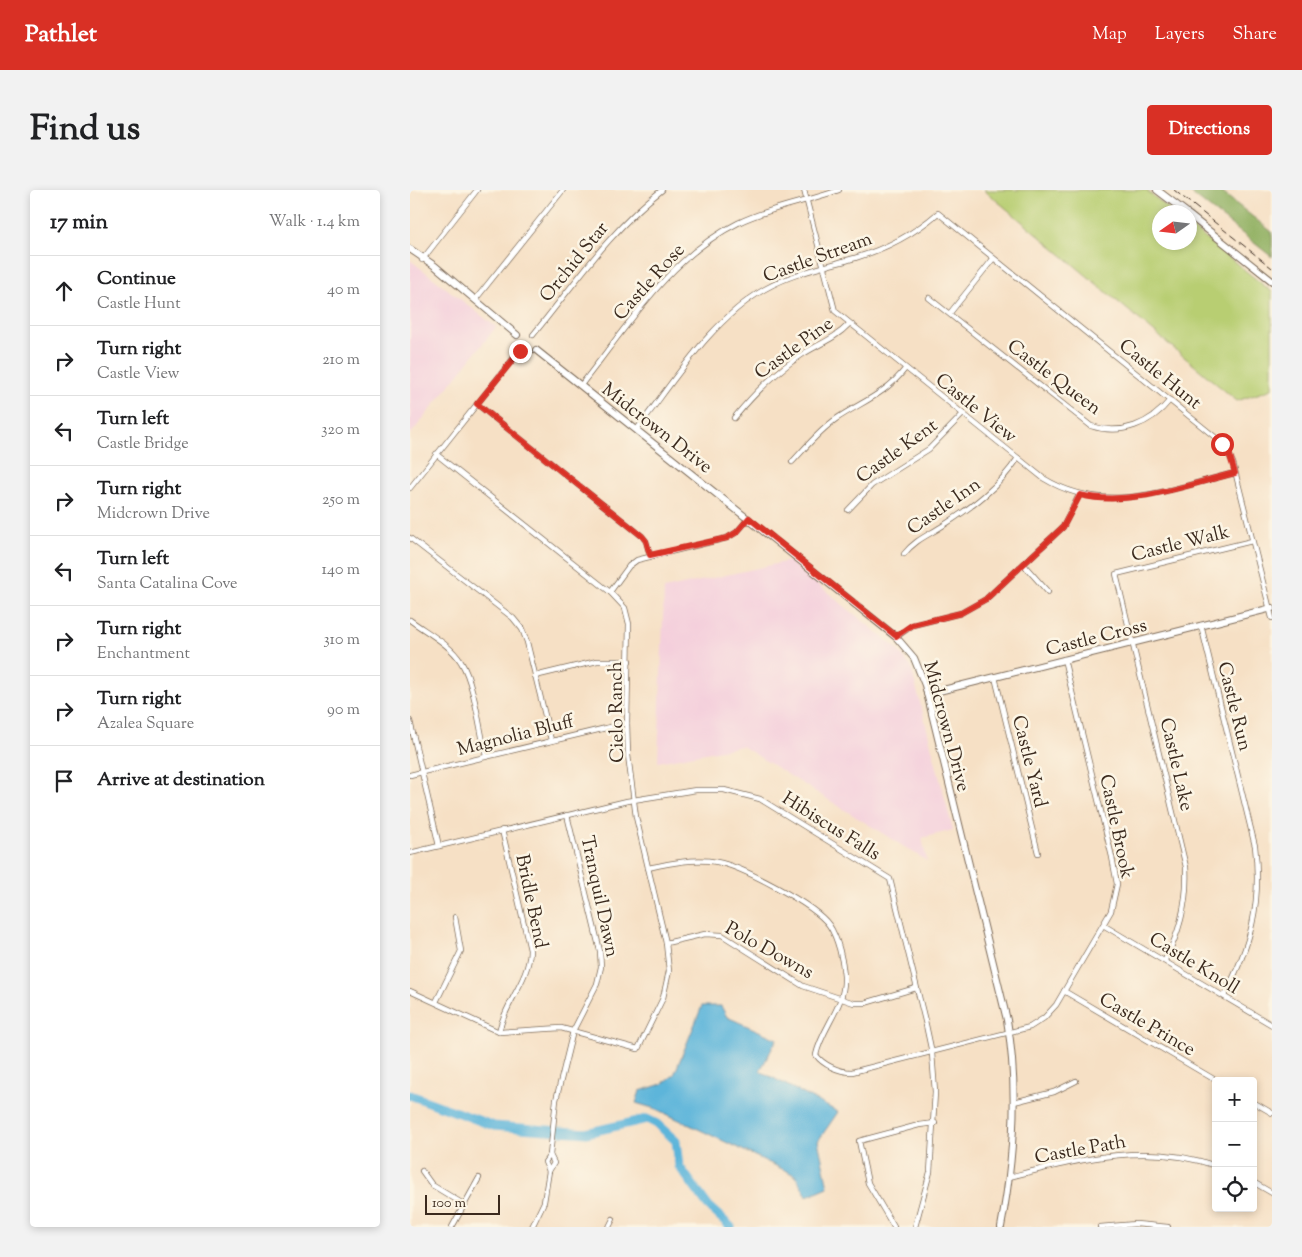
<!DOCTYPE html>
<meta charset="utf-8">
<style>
body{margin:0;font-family:"Sorts Mill Goudy",serif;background:#f2f2f2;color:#202124}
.controls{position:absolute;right:15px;bottom:15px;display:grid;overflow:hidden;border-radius:5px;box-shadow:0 2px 8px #0003}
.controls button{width:45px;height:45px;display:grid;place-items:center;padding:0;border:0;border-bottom:1px solid #e0e0e0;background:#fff;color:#202124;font:25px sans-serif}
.compass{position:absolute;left:742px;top:15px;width:45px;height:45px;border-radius:50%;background:#fff;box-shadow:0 2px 8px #0003;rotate:256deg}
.scale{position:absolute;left:15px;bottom:12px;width:75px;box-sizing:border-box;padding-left:5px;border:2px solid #3b2a1e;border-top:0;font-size:14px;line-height:18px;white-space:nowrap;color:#3b2a1e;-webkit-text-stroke:4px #fcf5e5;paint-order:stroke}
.stop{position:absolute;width:15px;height:15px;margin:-11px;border:4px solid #d93025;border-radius:50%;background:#fff}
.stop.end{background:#d93025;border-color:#fff;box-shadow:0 1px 5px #0008}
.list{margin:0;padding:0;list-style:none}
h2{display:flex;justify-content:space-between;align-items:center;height:65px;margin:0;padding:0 20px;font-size:21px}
h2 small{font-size:16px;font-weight:400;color:#757577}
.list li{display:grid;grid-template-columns:32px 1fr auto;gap:15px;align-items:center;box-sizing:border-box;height:70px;padding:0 20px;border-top:1px solid #e0e0e0}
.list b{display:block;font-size:19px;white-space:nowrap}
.list p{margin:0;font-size:16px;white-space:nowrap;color:#757577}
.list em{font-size:16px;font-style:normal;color:#757577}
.icon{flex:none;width:28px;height:28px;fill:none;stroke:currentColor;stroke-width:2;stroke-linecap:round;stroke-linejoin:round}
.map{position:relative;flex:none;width:862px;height:1037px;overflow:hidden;border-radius:5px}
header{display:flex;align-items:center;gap:30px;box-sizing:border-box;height:70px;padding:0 25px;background:#d93025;color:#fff}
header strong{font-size:24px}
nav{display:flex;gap:28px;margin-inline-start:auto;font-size:18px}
.intro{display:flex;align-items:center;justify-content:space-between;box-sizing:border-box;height:120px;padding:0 30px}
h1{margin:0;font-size:35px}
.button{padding:12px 22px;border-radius:5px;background:#d93025;color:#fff;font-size:18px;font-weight:700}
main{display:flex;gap:30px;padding:0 30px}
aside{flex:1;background:#fff;border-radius:5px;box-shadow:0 2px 8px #0003}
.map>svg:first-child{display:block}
</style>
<header>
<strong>Pathlet</strong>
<nav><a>Map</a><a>Layers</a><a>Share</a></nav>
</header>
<div class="intro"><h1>Find us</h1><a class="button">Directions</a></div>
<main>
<aside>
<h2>17 min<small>Walk · 1.4 km</small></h2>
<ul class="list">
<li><svg class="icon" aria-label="ahead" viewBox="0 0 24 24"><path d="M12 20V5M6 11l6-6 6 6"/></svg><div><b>Continue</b><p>Castle Hunt</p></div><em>40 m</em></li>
<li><svg class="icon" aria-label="right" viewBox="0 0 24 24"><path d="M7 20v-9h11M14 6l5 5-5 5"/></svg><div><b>Turn right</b><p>Castle View</p></div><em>210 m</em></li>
<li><svg class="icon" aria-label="left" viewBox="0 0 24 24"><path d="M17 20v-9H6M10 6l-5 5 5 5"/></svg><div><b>Turn left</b><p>Castle Bridge</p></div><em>320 m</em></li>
<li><svg class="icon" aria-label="right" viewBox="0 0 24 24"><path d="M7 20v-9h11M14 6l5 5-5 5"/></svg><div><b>Turn right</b><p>Midcrown Drive</p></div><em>250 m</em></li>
<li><svg class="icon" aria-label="left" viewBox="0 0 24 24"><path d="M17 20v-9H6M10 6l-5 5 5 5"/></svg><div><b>Turn left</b><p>Santa Catalina Cove</p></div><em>140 m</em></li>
<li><svg class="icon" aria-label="right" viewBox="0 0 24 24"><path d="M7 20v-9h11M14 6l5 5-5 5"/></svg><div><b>Turn right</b><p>Enchantment</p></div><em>310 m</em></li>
<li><svg class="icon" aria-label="right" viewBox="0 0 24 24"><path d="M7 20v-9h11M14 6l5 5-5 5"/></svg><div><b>Turn right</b><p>Azalea Square</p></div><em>90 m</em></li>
<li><svg class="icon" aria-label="arrive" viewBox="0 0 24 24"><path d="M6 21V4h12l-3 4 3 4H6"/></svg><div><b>Arrive at destination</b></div></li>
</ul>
</aside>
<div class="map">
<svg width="862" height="1037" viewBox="0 0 862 1037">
<rect width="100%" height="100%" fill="#fcf5e5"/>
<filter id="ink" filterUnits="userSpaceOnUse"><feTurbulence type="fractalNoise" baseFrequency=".02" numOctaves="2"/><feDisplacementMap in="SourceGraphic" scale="10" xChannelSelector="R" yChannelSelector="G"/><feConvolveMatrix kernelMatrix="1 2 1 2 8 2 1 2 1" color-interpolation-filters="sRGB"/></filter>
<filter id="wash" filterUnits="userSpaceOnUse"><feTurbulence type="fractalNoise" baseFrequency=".0096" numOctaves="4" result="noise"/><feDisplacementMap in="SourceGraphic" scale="20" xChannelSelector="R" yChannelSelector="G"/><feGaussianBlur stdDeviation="1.12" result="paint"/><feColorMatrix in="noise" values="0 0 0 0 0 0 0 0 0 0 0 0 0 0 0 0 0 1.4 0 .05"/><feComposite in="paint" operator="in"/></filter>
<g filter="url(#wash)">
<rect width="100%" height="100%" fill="#f6e0c5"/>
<g fill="#f4cfdc">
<polygon points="0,70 86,137 0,245"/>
<polygon points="379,371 486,458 501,477 543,640 512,648 517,671 332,556 248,572 254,399"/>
</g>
<polygon fill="#b8ce72" stroke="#7a7c48" points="574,0 736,0 763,22 749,22 749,52 779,52 780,36 862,102 862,199 827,211"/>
<polygon fill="#92b164" stroke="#666e41" points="777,0 809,0 862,42 862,67"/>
<polygon fill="#5db5da" stroke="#4c707c" points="292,816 311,816 317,827 367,849 350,881 428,922 408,951 418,997 397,1006 385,985 246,919 226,913 230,901 252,894 264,885"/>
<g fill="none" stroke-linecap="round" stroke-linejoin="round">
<polyline stroke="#5db5da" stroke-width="9" points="0,905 84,936 176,943 237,929 247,934 266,951 269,976 298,1016 321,1037"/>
</g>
</g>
<g filter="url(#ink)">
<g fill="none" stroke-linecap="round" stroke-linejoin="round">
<defs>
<g id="street">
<path d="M394,0L425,121L633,288C697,327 758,299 825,283"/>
<polyline points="12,70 67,0"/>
<path d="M519,108L681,236C711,246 741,234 760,210"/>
<polyline points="65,110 153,0"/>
<polyline points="540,123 583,69"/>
<path d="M123,145C164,95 200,40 252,0"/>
<path d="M171,195C217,137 259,67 328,33C361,17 396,12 429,0"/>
<polyline points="67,214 232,346 236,351 240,365"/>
<path d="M324,228C345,203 366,181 393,164C409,154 426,148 439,134"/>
<path d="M227,239C264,191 302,129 355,99C383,83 414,77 445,68C475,59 504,44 528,23L805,247L816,258L823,273L862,428"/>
<path d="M382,272C396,257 409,241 426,229C451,212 476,204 495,179"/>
<polyline points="0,298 111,159"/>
<polyline points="438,320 462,295 519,259 553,224"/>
<polyline points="0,348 103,428 112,439 117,452 141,550"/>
<path d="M494,364C506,349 519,345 534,335C562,317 589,297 608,268"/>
<polyline points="614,375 638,402"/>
<polyline points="200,402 219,376 227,370 317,348 327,342 339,328"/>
<path d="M0,430C16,442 40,454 51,472C64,492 70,541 76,566"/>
<path d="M791,435L845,656C852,714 841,755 814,806"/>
<polyline points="486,447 503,435 551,423 576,409 653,337 669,305"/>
<polyline points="125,486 187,471 219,471"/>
<polyline points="585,487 628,663"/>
<polyline points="0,531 29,656"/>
<polyline points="0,585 217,533"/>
<polyline points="0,663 217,611 286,600 314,600 350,609 480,689 516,835 522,863 525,902 520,982 505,1037"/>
<path d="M238,678C261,673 284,668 307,672C331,676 405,715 419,735C428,748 433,771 434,786C436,816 412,837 406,865C413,875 429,882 442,882L620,837L634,828L646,815L701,721L707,694L702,667L654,469"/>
<polyline points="693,735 862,835"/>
<polyline points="256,753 295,744 312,745 393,796 444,813 455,813 506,798"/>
<path d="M755,770C771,740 778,711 776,677L706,384L842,351"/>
<polyline points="0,801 89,842 151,838 228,859 253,808 259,781 256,753 226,627 218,565 217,533 219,434 215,418 200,402 26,264"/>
<polyline points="654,801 807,891"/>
<polyline points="26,812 51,761 45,727"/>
<path d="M89,842C95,812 119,791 120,760L92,640"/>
<polyline points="604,912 644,902 666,891"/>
<polyline points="843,912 862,923"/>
<polyline points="12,981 22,995 55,1015"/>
<polyline points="139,981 135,972 140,965 146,910 163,841 187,794 191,777 190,761 157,625"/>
<path d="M599,987C668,970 736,951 806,976"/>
<polyline points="843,992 862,1003"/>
<polyline points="42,1037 69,988"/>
<polyline points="122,1037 134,1012 139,981 144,973 140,965"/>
<polyline points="199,1037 203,1029"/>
<polyline points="484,1037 458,993 449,951 509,935 525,933"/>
<polyline points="690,1037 726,1034 758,1037"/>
</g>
<g id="secondary">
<polyline points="747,0 776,22"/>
<polyline points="779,25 862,91"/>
<polyline points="0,59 25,76 107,145"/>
<path d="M126,160L486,447L504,468L515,495L597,830C609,899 604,968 591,1037"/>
<polyline points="517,504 862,418"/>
</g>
</defs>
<use href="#street" stroke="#7c6a58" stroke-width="6"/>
<use href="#secondary" stroke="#7c6a58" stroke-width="8"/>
<use href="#street" stroke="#fff" stroke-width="4.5"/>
<use href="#secondary" stroke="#fff" stroke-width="6"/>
<polyline stroke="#3b2a1e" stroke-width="1" stroke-dasharray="8 4" stroke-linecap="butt" points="764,0 862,78"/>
</g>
</g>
<g fill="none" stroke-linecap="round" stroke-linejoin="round" filter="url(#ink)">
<path stroke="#d93025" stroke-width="6" d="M110,161L67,214L232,346L236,351L240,365L317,348L327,342L339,328L486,446L502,435L551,423L576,409L653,337L670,305C721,317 775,295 825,283L820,266L812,254"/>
</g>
<g text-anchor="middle" stroke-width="5" stroke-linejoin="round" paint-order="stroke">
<g font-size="19" fill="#3b2a1e" stroke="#fcf5e5">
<text transform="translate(407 66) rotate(-20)" y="7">Castle Stream</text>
<text transform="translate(163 71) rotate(-51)" y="7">Orchid Star</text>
<text transform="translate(238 91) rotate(-48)" y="7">Castle Rose</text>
<text transform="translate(383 157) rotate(-36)" y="7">Castle Pine</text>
<text transform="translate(751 183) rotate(39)" y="7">Castle Hunt</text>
<text transform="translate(645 186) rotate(37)" y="7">Castle Queen</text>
<text transform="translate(567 217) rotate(39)" y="7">Castle View</text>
<text transform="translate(248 237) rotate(38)" y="7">Midcrown Drive</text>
<text transform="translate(486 260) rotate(-36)" y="7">Castle Kent</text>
<text transform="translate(533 315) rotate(-35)" y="7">Castle Inn</text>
<text transform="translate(770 352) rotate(-14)" y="7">Castle Walk</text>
<text transform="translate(686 446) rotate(-14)" y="7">Castle Cross</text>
<text transform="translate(826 516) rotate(76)" y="7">Castle Run</text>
<text transform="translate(205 522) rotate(-91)" y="7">Cielo Ranch</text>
<text transform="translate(538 536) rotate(75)" y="7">Midcrown Drive</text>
<text transform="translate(105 544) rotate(-14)" y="7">Magnolia Bluff</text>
<text transform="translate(621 571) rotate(76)" y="7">Castle Yard</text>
<text transform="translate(768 574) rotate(77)" y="7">Castle Lake</text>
<text transform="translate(422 635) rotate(32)" y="7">Hibiscus Falls</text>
<text transform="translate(708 636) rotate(78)" y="7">Castle Brook</text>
<text transform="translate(191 706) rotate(78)" y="7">Tranquil Dawn</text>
<text transform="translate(123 711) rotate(78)" y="7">Bridle Bend</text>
<text transform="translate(360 759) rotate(29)" y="7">Polo Downs</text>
<text transform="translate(785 772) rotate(31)" y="7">Castle Knoll</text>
<text transform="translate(738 833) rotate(30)" y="7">Castle Prince</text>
<text transform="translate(670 958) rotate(-10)" y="7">Castle Path</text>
</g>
</g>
</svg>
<div class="controls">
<button>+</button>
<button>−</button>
<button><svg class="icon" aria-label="locate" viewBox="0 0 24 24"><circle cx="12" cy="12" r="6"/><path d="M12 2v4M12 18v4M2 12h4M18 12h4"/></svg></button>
</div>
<svg class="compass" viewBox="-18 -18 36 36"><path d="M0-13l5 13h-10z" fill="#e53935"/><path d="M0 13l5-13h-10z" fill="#757577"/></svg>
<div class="scale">100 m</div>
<div class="stop" style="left:812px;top:254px"></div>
<div class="stop end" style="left:110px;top:161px"></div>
</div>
</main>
